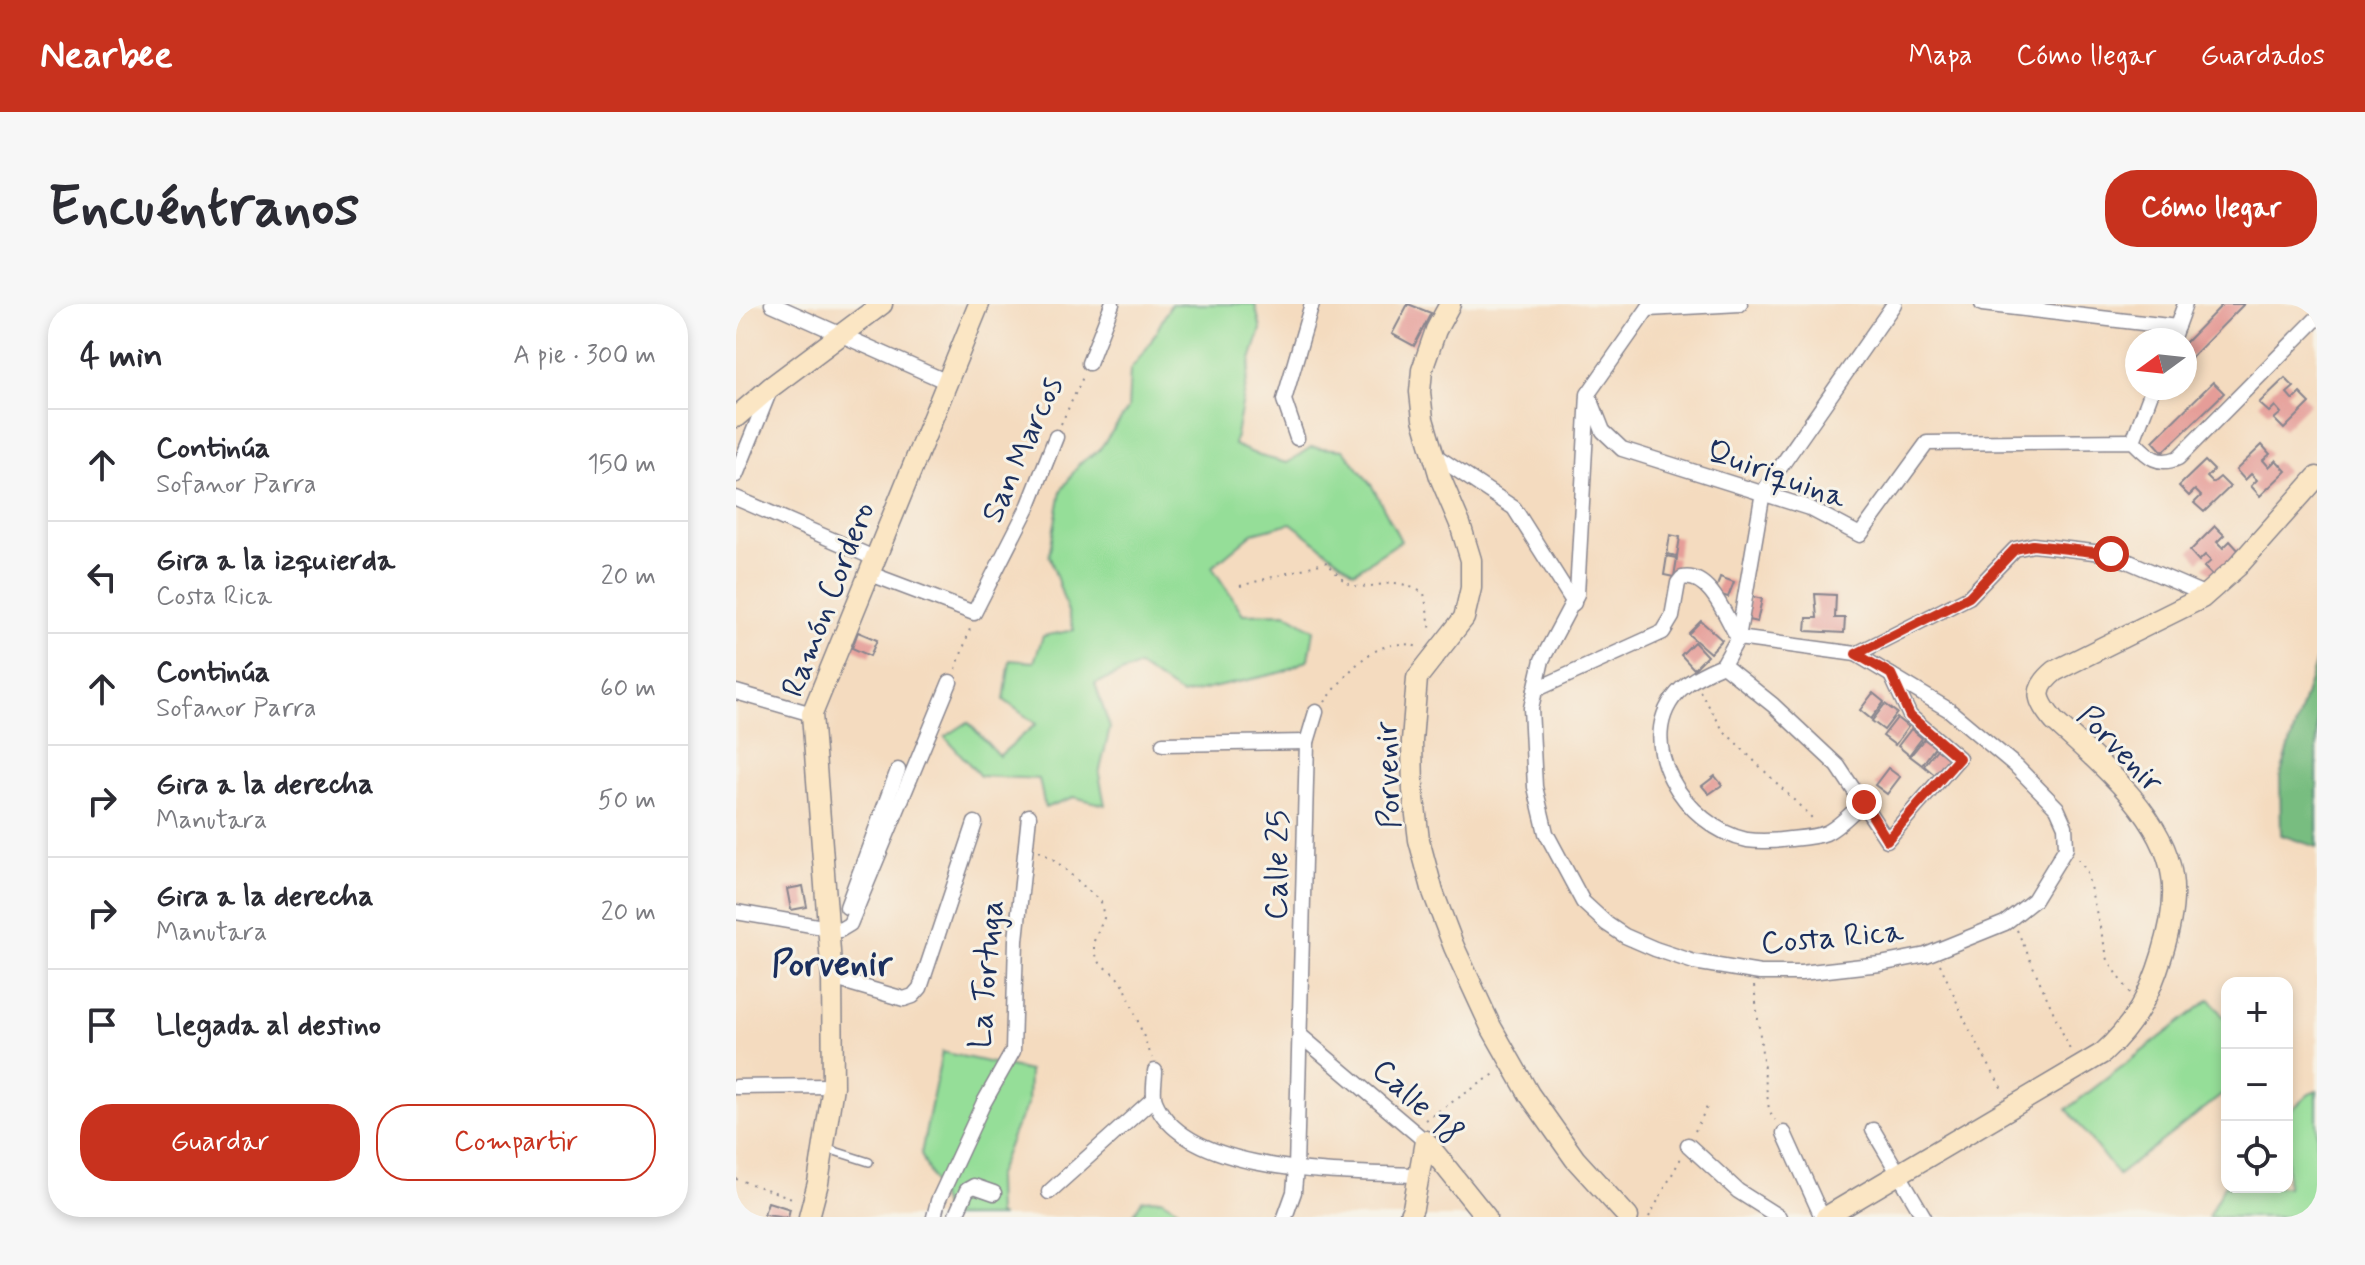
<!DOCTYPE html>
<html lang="es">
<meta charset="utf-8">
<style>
body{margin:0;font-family:Mynerve,sans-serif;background:#f7f7f7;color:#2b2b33}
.controls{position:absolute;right:24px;bottom:24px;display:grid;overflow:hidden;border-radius:16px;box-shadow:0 4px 12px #0003}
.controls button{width:72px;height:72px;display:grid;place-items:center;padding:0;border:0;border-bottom:2px solid #e1e1e2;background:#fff;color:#2b2b33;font:40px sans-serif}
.compass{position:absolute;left:1389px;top:24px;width:72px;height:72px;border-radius:50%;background:#fff;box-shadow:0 4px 12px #0003;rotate:255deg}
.stop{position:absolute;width:24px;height:24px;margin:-18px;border:6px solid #c8321e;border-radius:50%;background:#fff}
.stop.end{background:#c8321e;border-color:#fff;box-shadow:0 2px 8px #0008}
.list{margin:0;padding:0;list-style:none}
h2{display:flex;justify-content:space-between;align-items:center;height:104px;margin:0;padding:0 32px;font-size:34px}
h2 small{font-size:26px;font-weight:400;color:#7c7c81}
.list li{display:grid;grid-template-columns:52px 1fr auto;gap:24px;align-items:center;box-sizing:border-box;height:112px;padding:0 32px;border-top:2px solid #e1e1e2}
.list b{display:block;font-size:30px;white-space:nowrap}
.list p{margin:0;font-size:26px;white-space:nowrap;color:#7c7c81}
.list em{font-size:26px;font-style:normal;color:#7c7c81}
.actions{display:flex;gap:16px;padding:24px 32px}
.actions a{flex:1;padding:18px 0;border:2px solid #c8321e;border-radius:32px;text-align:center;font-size:28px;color:#c8321e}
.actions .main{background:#c8321e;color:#fff}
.icon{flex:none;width:44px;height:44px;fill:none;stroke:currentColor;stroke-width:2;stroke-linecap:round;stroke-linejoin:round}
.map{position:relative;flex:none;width:1581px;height:913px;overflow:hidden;border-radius:32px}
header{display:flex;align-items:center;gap:48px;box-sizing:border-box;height:112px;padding:0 40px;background:#c8321e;color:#fff}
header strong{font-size:38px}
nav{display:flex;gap:44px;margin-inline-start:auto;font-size:28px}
.intro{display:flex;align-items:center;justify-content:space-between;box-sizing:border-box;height:192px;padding:0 48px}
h1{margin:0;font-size:56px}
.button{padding:20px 36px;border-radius:32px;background:#c8321e;color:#fff;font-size:28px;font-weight:700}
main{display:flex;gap:48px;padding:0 48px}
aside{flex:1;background:#fff;border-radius:32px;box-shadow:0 4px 12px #0003}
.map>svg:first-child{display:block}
</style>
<header>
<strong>Nearbee</strong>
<nav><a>Mapa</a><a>Cómo llegar</a><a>Guardados</a></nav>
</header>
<div class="intro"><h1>Encuéntranos</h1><a class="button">Cómo llegar</a></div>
<main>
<aside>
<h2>4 min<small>A pie · 300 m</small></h2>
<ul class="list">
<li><svg class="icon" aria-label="ahead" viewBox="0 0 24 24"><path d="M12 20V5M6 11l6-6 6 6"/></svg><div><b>Continúa</b><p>Sofanor Parra</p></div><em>150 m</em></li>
<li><svg class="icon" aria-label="left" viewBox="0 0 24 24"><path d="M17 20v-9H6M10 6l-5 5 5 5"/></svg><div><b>Gira a la izquierda</b><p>Costa Rica</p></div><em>20 m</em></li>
<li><svg class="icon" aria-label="ahead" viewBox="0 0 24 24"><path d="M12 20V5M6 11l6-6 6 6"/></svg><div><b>Continúa</b><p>Sofanor Parra</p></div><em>60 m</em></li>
<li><svg class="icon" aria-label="right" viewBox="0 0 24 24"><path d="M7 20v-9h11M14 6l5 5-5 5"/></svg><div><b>Gira a la derecha</b><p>Manutara</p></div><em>50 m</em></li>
<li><svg class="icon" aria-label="right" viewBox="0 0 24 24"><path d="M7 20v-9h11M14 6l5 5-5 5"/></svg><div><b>Gira a la derecha</b><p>Manutara</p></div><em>20 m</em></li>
<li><svg class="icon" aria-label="arrive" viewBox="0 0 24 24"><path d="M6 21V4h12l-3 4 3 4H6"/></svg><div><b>Llegada al destino</b></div></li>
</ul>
<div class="actions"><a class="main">Guardar</a><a>Compartir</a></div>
</aside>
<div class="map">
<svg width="1581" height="913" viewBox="0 0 1581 913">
<rect width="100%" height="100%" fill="#f7f3e8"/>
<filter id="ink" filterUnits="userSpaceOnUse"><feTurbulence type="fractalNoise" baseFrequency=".0125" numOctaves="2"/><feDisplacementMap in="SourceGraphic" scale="16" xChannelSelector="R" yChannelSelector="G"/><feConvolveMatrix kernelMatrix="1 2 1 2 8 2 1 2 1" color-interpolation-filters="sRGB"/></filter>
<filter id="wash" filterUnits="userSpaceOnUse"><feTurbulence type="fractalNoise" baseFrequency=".006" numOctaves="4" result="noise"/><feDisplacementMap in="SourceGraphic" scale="32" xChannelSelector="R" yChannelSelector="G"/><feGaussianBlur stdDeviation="1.8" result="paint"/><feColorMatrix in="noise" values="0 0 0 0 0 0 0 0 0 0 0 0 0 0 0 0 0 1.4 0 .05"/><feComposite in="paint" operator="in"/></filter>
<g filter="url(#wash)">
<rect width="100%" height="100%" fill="#f4dbbf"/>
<g fill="#95de98" stroke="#58867b" stroke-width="2">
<polygon points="435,0 519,0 525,25 515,56 498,141 524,152 551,159 575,143 608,146 636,182 665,237 618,268 555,219 517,229 476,263 507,310 550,309 578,326 573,355 547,368 446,391 402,362 359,380 374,424 363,470 369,501 338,493 309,504 303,475 244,472 209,433 232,418 263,452 300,420 268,396 274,356 298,358 307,332 338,326 313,251 325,187 343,160 363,146 392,105 394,66 413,41"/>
<polygon points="1474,695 1491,718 1491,787 1382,871 1331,805"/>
<polygon points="206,748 293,767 292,800 278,827 260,874 261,911 266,913 212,913 185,850"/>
<polygon points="1581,787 1581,913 1472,913 1491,876 1491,883 1551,883 1551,810 1573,790"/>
<polygon points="425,895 442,905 442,913 396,913 406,896"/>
</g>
<polygon fill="#78bd80" stroke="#4a766f" stroke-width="2" points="1581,353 1581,543 1545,531 1544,473"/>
<g id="blocks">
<g fill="#e59d98">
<polygon points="672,0 695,9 678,42 656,30"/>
<polygon points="1487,0 1508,0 1456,53 1449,47 1449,39"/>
<polygon points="1549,74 1558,83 1551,89 1557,96 1564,89 1574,99 1548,125 1538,115 1545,109 1539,102 1533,108 1523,99"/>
<polygon points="1477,78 1488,89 1427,148 1417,137"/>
<polygon points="1526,141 1534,150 1527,156 1533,163 1540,156 1550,167 1524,192 1515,182 1521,176 1515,170 1509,176 1500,166"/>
<polygon points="1469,157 1478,166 1471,173 1477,179 1484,173 1494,183 1468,208 1458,199 1465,192 1459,186 1453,192 1443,182"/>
<polygon points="1479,222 1488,231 1481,238 1487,244 1494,237 1504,248 1478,273 1468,263 1475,257 1469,251 1463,257 1454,247"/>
<polygon points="934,231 944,233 941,252 931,250"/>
<polygon points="931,252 941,254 938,273 928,271"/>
<polygon points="984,273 998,278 992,293 979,289"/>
<polygon points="1079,290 1100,291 1099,314 1109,314 1108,329 1070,327 1071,314 1081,314"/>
<polygon points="1014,292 1026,295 1021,318 1008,315"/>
<polygon points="965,317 986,336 974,349 952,330"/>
<polygon points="122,328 141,336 134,352 116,344"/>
<polygon points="958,338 971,352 958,365 945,351"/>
<polygon points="1137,389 1148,398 1135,415 1124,406"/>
<polygon points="1149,400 1161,409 1148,426 1136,417"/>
<polygon points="1161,414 1172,423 1159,441 1147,432"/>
<polygon points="1175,425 1186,434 1173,451 1162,442"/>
<polygon points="1188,435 1199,443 1186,461 1174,452"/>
<polygon points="1201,445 1212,454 1199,471 1188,462"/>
<polygon points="1152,464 1164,473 1151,490 1139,481"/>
<polygon points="979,472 986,481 973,490 966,482"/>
<polygon points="67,582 71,603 55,606 51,585"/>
<polygon points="32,898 54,905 52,913 28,910"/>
</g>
</g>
</g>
<g filter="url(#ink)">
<use href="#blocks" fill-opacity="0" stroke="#88858e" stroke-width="2"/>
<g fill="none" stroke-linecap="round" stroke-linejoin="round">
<defs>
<polyline id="lane" points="89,844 133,858"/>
<g id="street">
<polyline points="36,0 209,77"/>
<polyline points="915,0 852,90 841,290 806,356 795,404 799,483 810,529 847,598 871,620 889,632 919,645 958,658 1024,669 1065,669 1144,660 1190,651 1269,619 1298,596 1330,544 1329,522 1321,504 1280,462 1213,406 1120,350"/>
<polyline points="1246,0 1441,23"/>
<polyline points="912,5 1004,0"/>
<polyline points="1436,36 1449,0"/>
<polyline points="353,59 376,0"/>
<path d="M854,94L867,127L886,145L1073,204L1124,231L1191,139L1397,137C1411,151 1421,163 1442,154L1581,14"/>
<polyline points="561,134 548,96 576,0"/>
<polyline points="1397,137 1417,84"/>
<polyline points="697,150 778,204 838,299"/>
<polyline points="0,171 34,86"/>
<polyline points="0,194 138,254"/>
<polyline points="132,269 238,309 293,201 320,133"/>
<polyline points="1002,334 1120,350 1233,293 1279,245 1297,241 1375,250 1470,291"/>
<polyline points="987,361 1037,401 1102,462 1151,536 1223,454 1174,412 1155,371"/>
<path d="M799,386L927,328L936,313L942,279L946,274C974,268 990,314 1002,334"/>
<polyline points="0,388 76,410"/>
<polyline points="427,440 571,438"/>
<path d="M1128,498C1117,507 1103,523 1090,529C1080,533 1065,534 1054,535C1040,537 1025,538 1011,536C951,524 892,437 945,385C957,374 972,367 987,361L1002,334L1027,188L1158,0"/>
<polyline points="111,603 162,466"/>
<polyline points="0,608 104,626 114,620 214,378"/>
<polyline points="96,674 168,695 177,692 184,684 239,519"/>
<polyline points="565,732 689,837"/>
<path d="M419,767C419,776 416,789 419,797C450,873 613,868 682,871"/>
<polyline points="0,783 97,782"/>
<polyline points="1137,826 1188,913"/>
<polyline points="1048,829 1086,913"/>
<polyline points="952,841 1002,887 1043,913"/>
<polyline points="313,888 418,794"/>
<polyline points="198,913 202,897 247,800 277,747 280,636 293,512"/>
<polyline points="219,913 231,886 238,882 258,889"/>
<polyline points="549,913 558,888 560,865 571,438 580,408"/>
</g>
<g id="secondary">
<polyline points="714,0 700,26 686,66 684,88 687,115 704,173 724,220 735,256 735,284 728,314 681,374 676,437 677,486 683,536 697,588 718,643 755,723 793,790 839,855 892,913"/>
<polyline points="0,113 35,83 146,0"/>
<polyline points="689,837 750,913"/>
<polyline points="73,913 82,879 97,782 96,674 76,410 243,0"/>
<polyline points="673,913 677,904 689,837"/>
<path d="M1090,913L1367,749C1398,721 1414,691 1426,651C1434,625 1440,598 1436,572C1428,512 1361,456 1318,417C1301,396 1296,386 1319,367L1466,294L1501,263L1581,173"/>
</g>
</defs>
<use href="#lane" stroke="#88858e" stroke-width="10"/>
<use href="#street" stroke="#88858e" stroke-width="17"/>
<use href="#secondary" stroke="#88858e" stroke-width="23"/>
<g stroke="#88858e" stroke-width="2" stroke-dasharray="2 6" stroke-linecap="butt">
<polyline points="325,120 348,71"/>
<path d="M504,282L591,258C617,292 622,282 658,279C668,279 679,285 688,289L695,327"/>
<polyline points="220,365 235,322"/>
<polyline points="964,387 987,426 1078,516"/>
<path d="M589,398C611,369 640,329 682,343"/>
<polyline points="303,547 320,557 365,598 368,614 358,637 358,647 365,661 377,669 388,681 416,754"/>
<polyline points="1342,555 1350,566 1372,656 1394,689"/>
<polyline points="1281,626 1335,748"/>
<polyline points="1204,660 1231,721 1267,787"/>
<polyline points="1018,682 1033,806 1039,816"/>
<polyline points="689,816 760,769"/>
<polyline points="959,827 972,801"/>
<polyline points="0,875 59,895"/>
<polyline points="913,913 945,854"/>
</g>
<use href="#lane" stroke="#fff" stroke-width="7"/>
<use href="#street" stroke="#fff" stroke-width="14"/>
<use href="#secondary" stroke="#fbe6c4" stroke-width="20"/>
</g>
</g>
<g fill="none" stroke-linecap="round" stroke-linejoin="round" filter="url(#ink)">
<polyline stroke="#c8321e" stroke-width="10" points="1128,498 1151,536 1223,454 1174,412 1155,370 1120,350 1233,293 1279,245 1297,241 1375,250"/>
</g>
<g text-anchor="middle" stroke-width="6" stroke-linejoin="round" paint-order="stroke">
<g font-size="32" fill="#1b2f5e" stroke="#f7f3e8">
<text transform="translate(285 145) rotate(-66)" y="11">San Marcos</text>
<text transform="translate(1041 169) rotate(20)" y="11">Quiriquina</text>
<text transform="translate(91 295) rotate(-69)" y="11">Ramón Cordero</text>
<text transform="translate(1385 444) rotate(46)" y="11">Porvenir</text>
<text transform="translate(651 471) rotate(-92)" y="11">Porvenir</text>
<text transform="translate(540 561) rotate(-89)" y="11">Calle 25</text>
<text transform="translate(1096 632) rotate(-5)" y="11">Costa Rica</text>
<text transform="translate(249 670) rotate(-85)" y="11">La Tortuga</text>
<text transform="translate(682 797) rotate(43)" y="11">Calle 18</text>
</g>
<g font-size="36" font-weight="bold" fill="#1b2f5e" stroke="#f7f3e8">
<text x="96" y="671">Porvenir</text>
</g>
</g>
</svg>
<div class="controls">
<button>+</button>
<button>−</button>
<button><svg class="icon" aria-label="locate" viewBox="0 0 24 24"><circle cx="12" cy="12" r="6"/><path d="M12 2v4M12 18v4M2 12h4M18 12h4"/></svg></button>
</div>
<svg class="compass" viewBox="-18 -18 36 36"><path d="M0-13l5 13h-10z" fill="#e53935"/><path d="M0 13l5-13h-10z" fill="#7c7c81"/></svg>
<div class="stop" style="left:1375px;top:250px"></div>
<div class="stop end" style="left:1128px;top:498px"></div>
</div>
</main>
